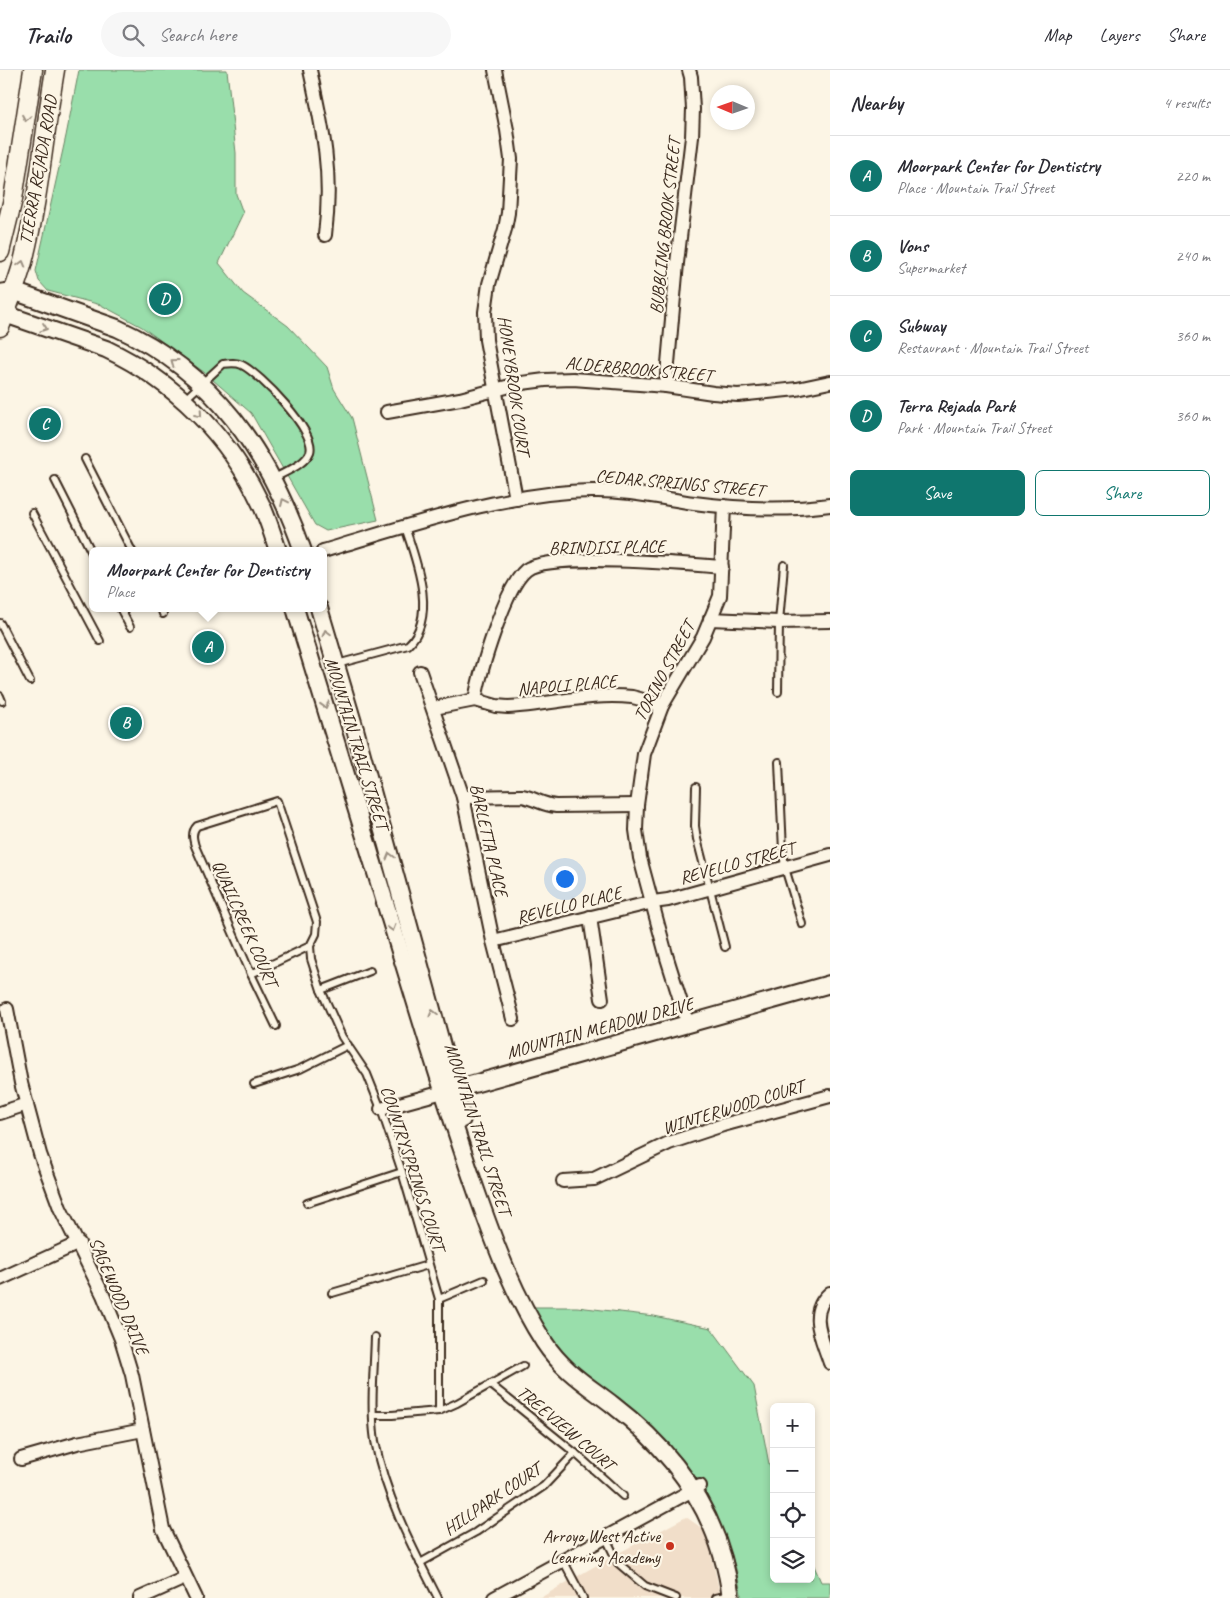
<!DOCTYPE html>
<meta charset="utf-8">
<style>
body{margin:0;font-family:Caveat,sans-serif;background:#f7f7f7;color:#2b2b33}
.controls{position:absolute;right:15px;bottom:15px;display:grid;overflow:hidden;border-radius:8px;box-shadow:0 2px 8px #0003}
.controls button{width:45px;height:45px;display:grid;place-items:center;padding:0;border:0;border-bottom:1px solid #e1e1e2;background:#fff;color:#2b2b33;font:25px sans-serif}
.compass{position:absolute;left:710px;top:15px;width:45px;height:45px;border-radius:50%;background:#fff;box-shadow:0 2px 8px #0003;rotate:272deg}
.you{position:absolute;left:564px;top:808px;width:18px;height:18px;margin:-12px;border:4px solid #fff;border-radius:50%;background:#1a73e8;box-shadow:0 0 0 8px #1a73e833}
.badge{display:grid;place-items:center;width:32px;height:32px;border-radius:50%;background:#0f766e;color:#fff;font-size:16px;font-weight:700}
.pin{position:absolute;translate:-50% -50%;border:2px solid #fff;box-shadow:0 1px 5px #0006}
.popup{position:absolute;left:89px;top:477px;width:238px;height:65px;box-sizing:border-box;display:grid;place-content:center;border-radius:8px;background:#fff;filter:drop-shadow(0 1px 4px #0005);font-size:16px;white-space:nowrap;color:#7c7c81}
.popup b{font-size:19px;color:#2b2b33}
.popup::after{content:'';position:absolute;left:50%;top:100%;margin-left:-10px;border:10px solid transparent;border-top-color:#fff}
.list{margin:0;padding:0;list-style:none}
h2{display:flex;justify-content:space-between;align-items:center;height:65px;margin:0;padding:0 20px;font-size:21px}
h2 small{font-size:16px;font-weight:400;color:#7c7c81}
.list li{display:grid;grid-template-columns:32px 1fr auto;gap:15px;align-items:center;box-sizing:border-box;height:80px;padding:0 20px;border-top:1px solid #e1e1e2}
.list b{display:block;font-size:19px;white-space:nowrap}
.list p{margin:0;font-size:16px;white-space:nowrap;color:#7c7c81}
.list em{font-size:16px;font-style:normal;color:#7c7c81}
.actions{display:flex;gap:10px;padding:15px 20px}
.actions a{flex:1;padding:11px 0;border:1px solid #0f766e;border-radius:8px;text-align:center;font-size:18px;color:#0f766e}
.actions .main{background:#0f766e;color:#fff}
.icon{flex:none;width:28px;height:28px;fill:none;stroke:currentColor;stroke-width:2;stroke-linecap:round;stroke-linejoin:round}
.map{position:relative;flex:none;width:830px;height:1528px;overflow:hidden}
header{display:flex;align-items:center;gap:30px;box-sizing:border-box;height:70px;padding:0 25px;background:#fff;border-bottom:1px solid #e1e1e2}
header strong{font-size:24px}
nav{display:flex;gap:28px;margin-inline-start:auto;font-size:18px}
.search{width:350px;height:45px;background:#f7f7f7;display:flex;align-items:center;gap:12px;box-sizing:border-box;padding:0 18px;border-radius:28px;color:#7c7c81;font-size:19px}
main{display:flex}
aside{flex:1;background:#fff}
.map>svg:first-child{display:block}
</style>
<header>
<strong>Trailo</strong>
<div class="search"><svg class="icon" aria-label="search" viewBox="0 0 24 24"><circle cx="10" cy="10" r="6"/><path d="M15 15l6 6"/></svg>Search here</div>
<nav><a>Map</a><a>Layers</a><a>Share</a></nav>
</header>
<main>
<div class="map">
<svg width="830" height="1528" viewBox="0 0 830 1528">
<rect width="100%" height="100%" fill="#fcf5e5"/>
<filter id="ink" filterUnits="userSpaceOnUse"><feTurbulence type="fractalNoise" baseFrequency=".02" numOctaves="2"/><feDisplacementMap in="SourceGraphic" scale="10" xChannelSelector="R" yChannelSelector="G"/><feConvolveMatrix kernelMatrix="1 2 1 2 8 2 1 2 1" color-interpolation-filters="sRGB"/></filter>
<g filter="url(#ink)">
<polygon fill="#f1dec9" points="686,1447 706,1461 721,1528 540,1528 602,1492"/>
<g fill="#99deab" stroke="#6a8464">
<polygon points="79,0 227,0 236,83 236,124 243,143 219,193 243,223 288,256 327,297 334,319 352,348 378,450 326,461 315,455 251,343 205,303 142,257 101,235 48,221 39,211 36,201 66,66"/>
<polygon points="532,1237 577,1237 654,1246 711,1258 754,1316 769,1394 774,1404 774,1509 811,1509 811,1489 821,1512 830,1512 830,1528 742,1528 736,1499 726,1469 710,1433 700,1416 650,1356 631,1339 575,1298 559,1281"/>
</g>
<g fill="none" stroke-linecap="round" stroke-linejoin="round">
<defs>
<g id="service">
<path d="M184,330L223,294C230,293 236,292 242,295C260,304 317,362 310,382C305,395 284,402 273,409"/>
<polyline points="85,389 132,481"/>
<polyline points="55,410 93,485"/>
<polyline points="32,443 100,571"/>
<polyline points="120,538 130,557"/>
<polyline points="161,538 163,544"/>
<polyline points="0,553 30,611"/>
<path d="M337,594L408,575C438,547 416,490 405,457"/>
<polyline points="778,622 779,552 784,495"/>
<polyline points="0,626 2,631"/>
<polyline points="779,692 783,781 785,798 802,854"/>
<polyline points="696,717 695,756 697,769 725,877"/>
<polyline points="251,904 310,876"/>
<polyline points="321,920 370,901"/>
<path d="M276,956L251,904L195,776C193,769 191,762 197,756L277,731L317,852L316,864L310,876L311,889L321,920L342,967L367,1004L381,1039L402,1102L439,1229V1341"/>
<polyline points="254,1014 300,999 348,975"/>
<polyline points="307,1133 402,1102"/>
<polyline points="332,1223 428,1195"/>
<polyline points="439,1229 484,1210"/>
<path d="M375,1267C374,1301 370,1338 375,1371C385,1426 413,1479 438,1528"/>
<polyline points="490,1314 575,1383 623,1426"/>
<polyline points="373,1345 392,1345 439,1341 457,1333 523,1296"/>
<polyline points="606,1468 618,1493 645,1516 676,1528"/>
<polyline points="563,1490 583,1528"/>
<polyline points="420,1493 476,1462 544,1416 575,1383"/>
<polyline points="715,1528 731,1525"/>
</g>
<g id="minor">
<path d="M310,0C323,59 333,104 325,165"/>
<polyline points="495,0 507,60 511,89 508,143 505,159 489,214 485,242 486,270 516,429"/>
<polyline points="666,316 677,193 692,67 693,39 691,7 689,0"/>
<polyline points="387,342 460,329 522,313 545,310 573,309 666,316 713,323 738,325 797,319 830,312"/>
<path d="M323,481C408,456 504,422 592,421C627,420 660,428 694,433C739,439 785,441 830,435"/>
<polyline points="710,549 779,552 830,551"/>
<polyline points="420,602 463,727 493,871 513,949"/>
<path d="M475,630C480,602 505,517 526,500C549,482 687,494 722,497"/>
<path d="M475,630L496,636L508,637C549,635 591,622 632,627C642,629 652,633 662,636"/>
<polyline points="434,638 475,630"/>
<path d="M463,727L522,726C534,728 543,735 556,736L637,735"/>
<polyline points="590,847 602,929"/>
<polyline points="493,871 653,832 668,830 830,785"/>
<polyline points="7,939 21,1013 40,1084 60,1138 103,1225 121,1269 132,1305 163,1459 196,1528"/>
<polyline points="688,955 667,888 640,788 636,760 637,735 644,684 662,636 703,567 720,526 724,436"/>
<polyline points="381,1039 443,1022"/>
<polyline points="0,1043 27,1034"/>
<polyline points="563,1111 594,1109 669,1073 723,1055 830,1026"/>
<polyline points="0,1209 79,1173"/>
<path d="M830,1223C807,1243 822,1268 830,1293"/>
<polyline points="21,1389 77,1373 143,1360"/>
<polyline points="140,1528 185,1508"/>
<polyline points="494,1528 700,1416"/>
</g>
<g id="tertiary">
<path d="M0,223L13,221L117,258C214,302 269,383 303,481"/>
<path d="M0,239L5,244L106,279C174,311 229,366 261,434C268,449 273,465 278,481"/>
<path d="M295,538C339,680 381,821 425,963C442,1018 459,1072 478,1126C496,1177 515,1227 544,1272C563,1301 587,1315 613,1335C677,1384 721,1447 731,1528"/>
<polyline points="319,538 355,659 462,1049"/>
<polyline points="445,1022 830,914"/>
</g>
<g id="secondary">
<polyline points="0,182 13,129 33,0"/>
<path d="M0,257C8,236 17,214 23,192C39,129 44,64 55,0"/>
</g>
</defs>
<use href="#service" stroke="#3b2a1e" stroke-width="10"/>
<use href="#minor" stroke="#3b2a1e" stroke-width="16"/>
<use href="#tertiary" stroke="#3b2a1e" stroke-width="20"/>
<use href="#secondary" stroke="#3b2a1e" stroke-width="21"/>
<use href="#service" stroke="#fcf5e5" stroke-width="6"/>
<use href="#minor" stroke="#fcf5e5" stroke-width="12"/>
<use href="#tertiary" stroke="#fcf5e5" stroke-width="16"/>
<use href="#secondary" stroke="#fcf5e5" stroke-width="18"/>
</g>
<defs><path id="oneway-chevron" d="M-2-3.5L2.5 0L-2 3.5" fill="none" stroke-width="1.6" stroke-linecap="round" stroke-linejoin="round" transform="scale(1.25)"/></defs>
<g stroke="#9c9082">
<use href="#oneway-chevron" transform="translate(26 48) rotate(99)"/>
<use href="#oneway-chevron" transform="translate(22 194) rotate(-75)"/>
<use href="#oneway-chevron" transform="translate(44 258) rotate(19)"/>
<use href="#oneway-chevron" transform="translate(174 292) rotate(-144)"/>
<use href="#oneway-chevron" transform="translate(199 344) rotate(49)"/>
<use href="#oneway-chevron" transform="translate(284 432) rotate(-115)"/>
<use href="#oneway-chevron" transform="translate(326 563) rotate(-106)"/>
<use href="#oneway-chevron" transform="translate(325 635) rotate(73)"/>
<use href="#oneway-chevron" transform="translate(390 786) rotate(-105)"/>
<use href="#oneway-chevron" transform="translate(392 858) rotate(73)"/>
<use href="#oneway-chevron" transform="translate(433 943) rotate(-105)"/>
</g>
</g>
<circle fill="#c8321e" stroke="#fcf5e5" stroke-width="2" cx="670" cy="1476" r="5"/>
<g text-anchor="middle" stroke-width="4.5" stroke-linejoin="round" paint-order="stroke">
<g font-size="18" fill="#3b2a1e" stroke="#fcf5e5">
<text transform="translate(38 100) rotate(-80)" y="6">TIERRA REJADA ROAD</text>
<text transform="translate(665 156) rotate(-84)" y="6">BUBBLING BROOK STREET</text>
<text transform="translate(639 299) rotate(5)" y="6">ALDERBROOK STREET</text>
<text transform="translate(514 315) rotate(82)" y="6">HONEYBROOK COURT</text>
<text transform="translate(680 413) rotate(5)" y="6">CEDAR SPRINGS STREET</text>
<text transform="translate(607 477) rotate(-1)" y="6">BRINDISI PLACE</text>
<text transform="translate(664 601) rotate(-62)" y="6">TORINO STREET</text>
<text transform="translate(567 615) rotate(-5)" y="6">NAPOLI PLACE</text>
<text transform="translate(357 673) rotate(73)" y="6">MOUNTAIN TRAIL STREET</text>
<text transform="translate(489 770) rotate(77)" y="6">BARLETTA PLACE</text>
<text transform="translate(737 793) rotate(-15)" y="6">REVELLO STREET</text>
<text transform="translate(569 835) rotate(-14)" y="6">REVELLO PLACE</text>
<text transform="translate(245 853) rotate(66)" y="6">QUAILCREEK COURT</text>
<text transform="translate(600 958) rotate(-15)" y="6">MOUNTAIN MEADOW DRIVE</text>
<text transform="translate(733 1037) rotate(-17)" y="6">WINTERWOOD COURT</text>
<text transform="translate(478 1059) rotate(72)" y="6">MOUNTAIN TRAIL STREET</text>
<text transform="translate(413 1098) rotate(72)" y="6">COUNTRYSPRINGS COURT</text>
<text transform="translate(119 1226) rotate(67)" y="6">SAGEWOOD DRIVE</text>
<text transform="translate(566 1358) rotate(40)" y="6">TREEVIEW COURT</text>
<text transform="translate(492 1429) rotate(-34)" y="6">HILLPARK COURT</text>
</g>
<g font-size="18" fill="#3b2a1e" stroke="#fcf5e5" text-anchor="end">
<text x="660" y="1472">Arroyo West Active<tspan x="660" dy="21">Learning Academy</tspan></text>
</g>
</g>
</svg>
<div class="controls">
<button>+</button>
<button>−</button>
<button><svg class="icon" aria-label="locate" viewBox="0 0 24 24"><circle cx="12" cy="12" r="6"/><path d="M12 2v4M12 18v4M2 12h4M18 12h4"/></svg></button>
<button><svg class="icon" aria-label="layers" viewBox="0 0 24 24"><path d="M12 4l9 5-9 5-9-5zM3 14l9 5 9-5"/></svg></button>
</div>
<svg class="compass" viewBox="-18 -18 36 36"><path d="M0-13l5 13h-10z" fill="#e53935"/><path d="M0 13l5-13h-10z" fill="#7c7c81"/></svg>
<div class="you"></div>
<div class="pin badge" style="left:208px;top:577px">A</div>
<div class="popup"><b>Moorpark Center for Dentistry</b>Place</div>
<div class="pin badge" style="left:126px;top:653px">B</div>
<div class="pin badge" style="left:45px;top:354px">C</div>
<div class="pin badge" style="left:165px;top:229px">D</div>
</div>
<aside>
<h2>Nearby<small>4 results</small></h2>
<ul class="list">
<li><span class="badge">A</span><div><b>Moorpark Center for Dentistry</b><p>Place · Mountain Trail Street</p></div><em>220 m</em></li>
<li><span class="badge">B</span><div><b>Vons</b><p>Supermarket</p></div><em>240 m</em></li>
<li><span class="badge">C</span><div><b>Subway</b><p>Restaurant · Mountain Trail Street</p></div><em>360 m</em></li>
<li><span class="badge">D</span><div><b>Terra Rejada Park</b><p>Park · Mountain Trail Street</p></div><em>360 m</em></li>
</ul>
<div class="actions"><a class="main">Save</a><a>Share</a></div>
</aside>
</main>
